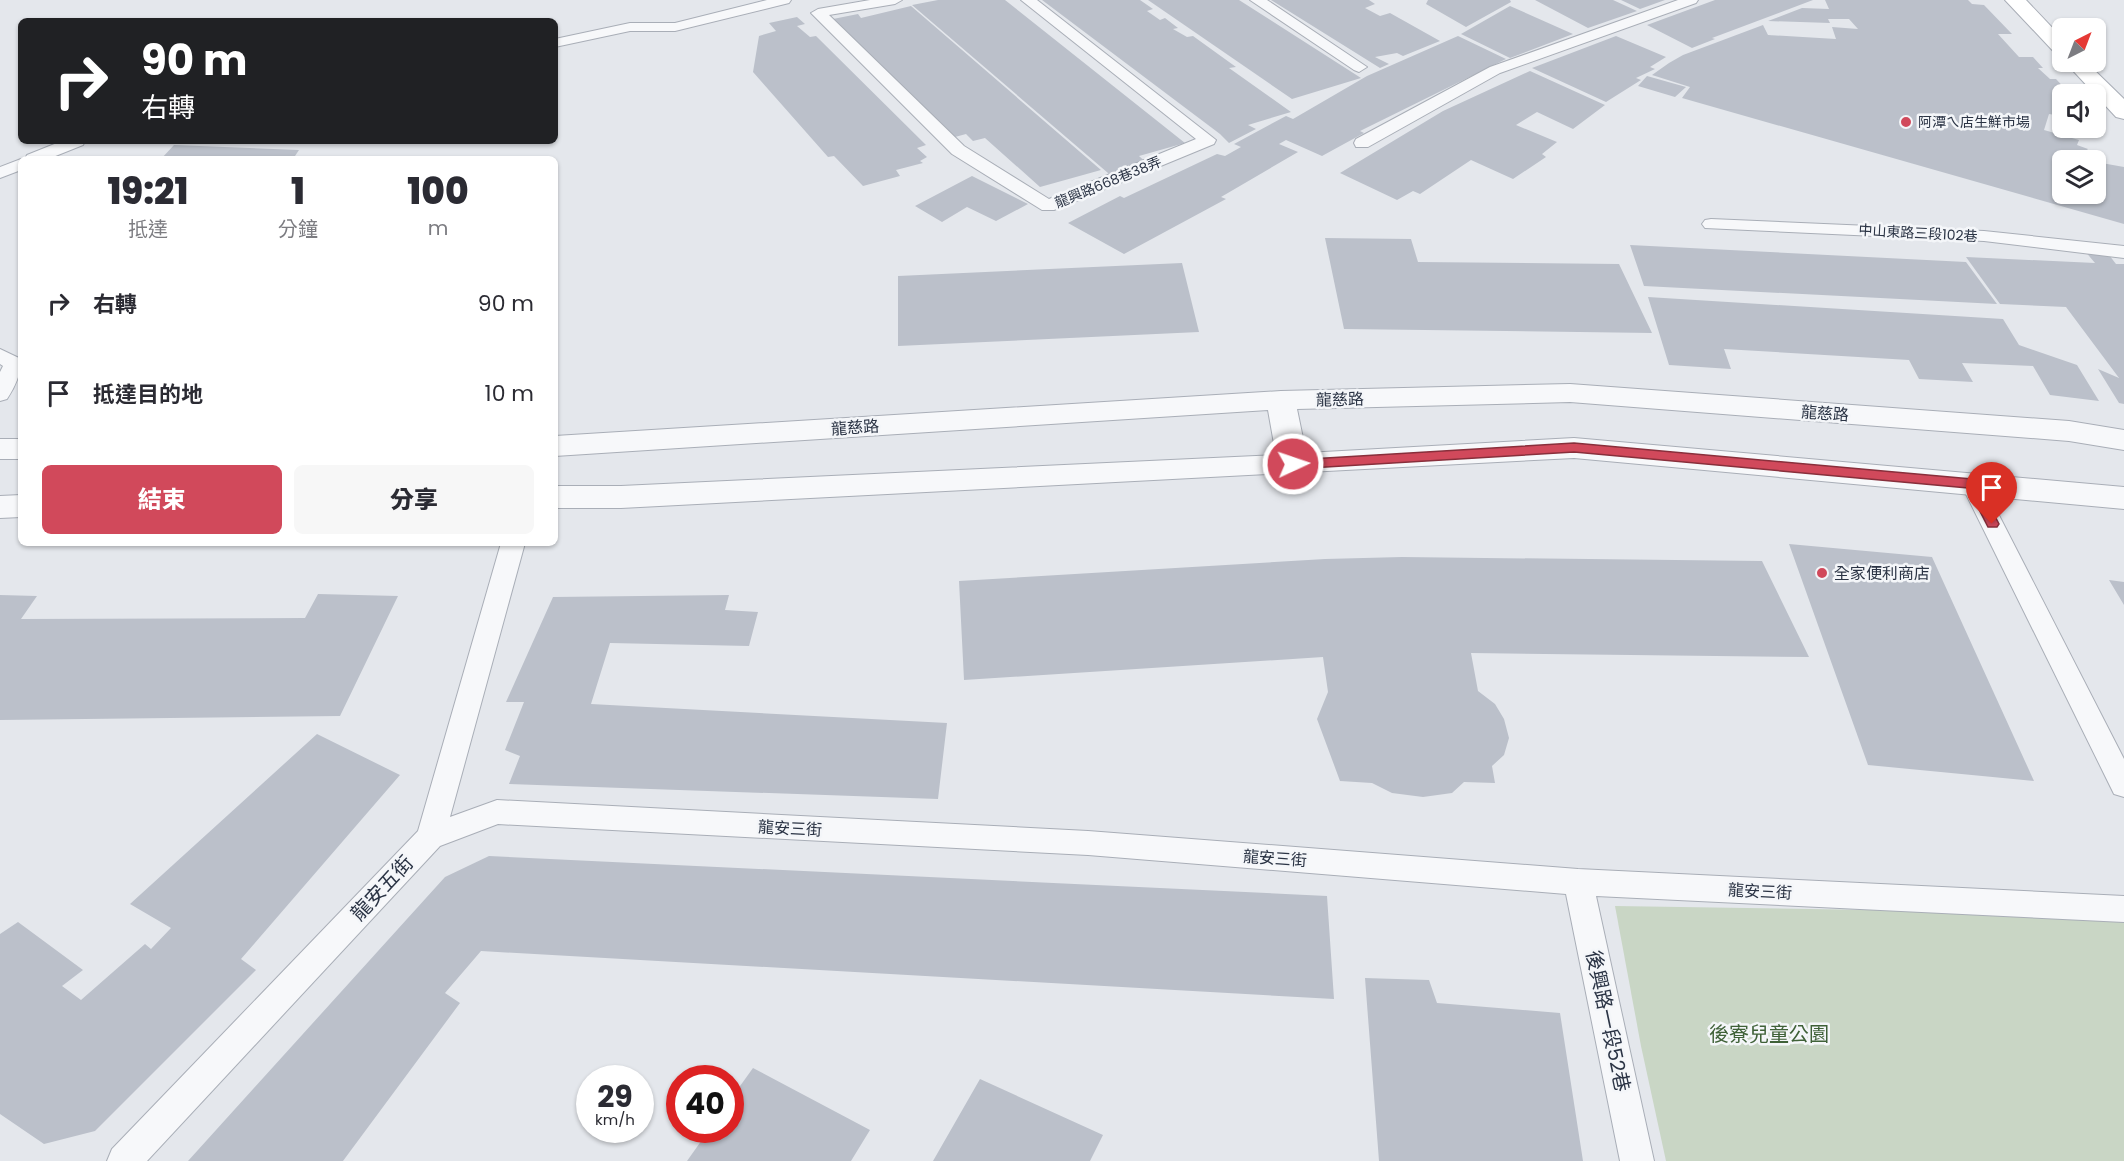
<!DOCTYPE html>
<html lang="zh-TW">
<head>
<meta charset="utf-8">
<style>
  body { margin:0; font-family:Poppins,"Noto Sans TC",sans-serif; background:#f7f7f7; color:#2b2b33; height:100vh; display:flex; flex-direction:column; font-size:22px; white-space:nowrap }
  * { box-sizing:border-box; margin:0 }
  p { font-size:20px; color:#7c7c81 }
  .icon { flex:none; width:33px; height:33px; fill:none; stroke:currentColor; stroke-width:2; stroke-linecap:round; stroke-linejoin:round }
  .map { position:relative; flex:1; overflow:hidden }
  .panel { position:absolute; left:18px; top:156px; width:540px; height:390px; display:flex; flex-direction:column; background:#fff; border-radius:9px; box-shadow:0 2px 4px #0004 }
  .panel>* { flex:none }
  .top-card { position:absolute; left:18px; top:18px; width:540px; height:126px; border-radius:9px; box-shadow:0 2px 4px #0004; background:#202124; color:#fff; overflow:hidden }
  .needle { width:39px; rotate:42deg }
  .tools { position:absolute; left:2052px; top:18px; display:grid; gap:12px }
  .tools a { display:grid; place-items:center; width:54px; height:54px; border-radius:9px; background:#fff; box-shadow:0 2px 4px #0004; font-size:30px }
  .speed { position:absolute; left:576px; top:1065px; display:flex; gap:12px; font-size:30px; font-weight:700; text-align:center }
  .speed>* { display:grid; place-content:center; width:78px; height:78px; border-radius:50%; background:#fff; box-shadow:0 2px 4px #0004; line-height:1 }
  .speed small { font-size:15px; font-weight:400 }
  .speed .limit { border:9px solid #d22; background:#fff; color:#111 }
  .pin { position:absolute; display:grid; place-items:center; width:51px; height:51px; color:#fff; margin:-62px -26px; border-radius:50% 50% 50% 0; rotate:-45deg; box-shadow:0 0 6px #0007 }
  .pin .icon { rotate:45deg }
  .me { position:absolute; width:66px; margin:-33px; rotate:87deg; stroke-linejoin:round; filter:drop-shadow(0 0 4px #0008) }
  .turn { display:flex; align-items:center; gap:21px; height:126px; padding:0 24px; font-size:27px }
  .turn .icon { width:78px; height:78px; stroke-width:2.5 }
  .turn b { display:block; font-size:42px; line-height:51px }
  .eta { display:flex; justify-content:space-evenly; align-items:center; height:102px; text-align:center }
  .eta b { font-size:36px; font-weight:800; line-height:42px }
  .cta { display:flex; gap:12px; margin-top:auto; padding:12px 24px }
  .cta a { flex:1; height:69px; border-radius:9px; background:#d1495b; color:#fff; font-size:24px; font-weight:800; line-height:69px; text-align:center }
  .cta a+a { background:#f7f7f7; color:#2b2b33 }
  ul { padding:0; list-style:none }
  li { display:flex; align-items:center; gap:18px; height:90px; padding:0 24px }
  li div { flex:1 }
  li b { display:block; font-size:22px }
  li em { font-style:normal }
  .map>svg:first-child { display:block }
</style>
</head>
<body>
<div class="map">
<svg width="2124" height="1161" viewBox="0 0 2124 1161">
  <rect width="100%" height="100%" fill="#e4e7ec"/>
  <path fill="#c9d6c5" d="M 1615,906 L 2124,914 L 2124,1161 L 1666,1161 L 1641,1046 Z"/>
  <path fill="#bbc0ca" d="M 938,0 L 1005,0 L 1185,143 L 1139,156 L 1150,166 L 1115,179 L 912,5 Z
    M 1042,0 L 1140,0 L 1153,9 L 1147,11 L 1160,20 L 1165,18 L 1178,28 L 1173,29 L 1187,37 L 1193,36 L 1236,67 L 1229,68 L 1291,112 L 1248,125 L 1256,129 L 1229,143 L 1220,134 Z
    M 1148,0 L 1239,0 L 1361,78 L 1292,99 Z
    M 1271,0 L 1369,0 L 1375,4 L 1365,8 L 1380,16 L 1390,13 L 1440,41 L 1403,56 L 1397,53 L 1375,57 L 1389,64 L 1380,68 Z
    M 1428,0 L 1510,0 L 1511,2 L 1466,27 L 1426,4 Z
    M 1535,0 L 1613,0 L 1637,11 L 1588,28 Z
    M 1621,0 L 1665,0 L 1640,9 Z
    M 1715,0 L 1813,0 L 1712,38 L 1715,39 L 1692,48 L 1647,25 Z
    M 1825,0 L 1968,0 L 1972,4 L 1984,5 L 2012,34 L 1998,34 L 2019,57 L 2033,57 L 2043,68 L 2038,68 L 2050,79 L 2056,79 L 2070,94 L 2062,94 L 2062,116 L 2049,114 L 2044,130 L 2079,140 L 2077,145 L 2088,149 L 2083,154 L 2072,150 L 2073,156 L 2088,160 L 2062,160 L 2062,194 L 2096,194 L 2096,162 L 2124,167 L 2124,224 L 1682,98 L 1690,87 L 1652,75 L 1669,63 L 1683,55 L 1763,25 L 1768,35 L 1836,39 L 1832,27 L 1858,29 L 1849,19 L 1828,19 L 1830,23 L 1768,21 L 1802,8 L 1829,9 Z
    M 911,6 L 1101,170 L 1040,187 L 985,138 L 973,141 L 966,134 L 955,137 L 833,19 L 858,14 L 861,18 Z
    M 1510,6 L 1573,34 L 1510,58 L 1461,34 Z
    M 797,17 L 805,24 L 797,26 L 810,37 L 816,36 L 926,145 L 917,148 L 927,157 L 920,161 L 923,163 L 896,170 L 900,176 L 863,186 L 834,156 L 828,157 L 753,72 L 759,36 L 776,31 L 769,23 Z
    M 1458,36 L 1506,59 L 1360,131 L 1364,133 L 1322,156 L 1286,140 L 1279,144 L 1298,152 L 1221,197 L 1226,199 L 1124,254 L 1068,223 L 1120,196 L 1124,198 L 1217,154 L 1225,156 L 1241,147 L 1234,144 L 1286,116 L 1293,119 L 1367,76 Z
    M 1616,36 L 1666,57 L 1650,67 L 1655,69 L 1636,78 L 1641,80 L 1606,102 L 1532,68 Z
    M 1530,71 L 1605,105 L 1573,129 L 1537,112 L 1516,125 L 1557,142 L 1542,154 L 1546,157 L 1513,179 L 1471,160 L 1420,194 L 1413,191 L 1397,200 L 1340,173 L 1443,111 Z
    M 1647,76 L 1686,87 L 1675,97 L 1638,86 Z
    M 174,145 L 299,150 L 293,159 L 161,159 Z
    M 972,176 L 1028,204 L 996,221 L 967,207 L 942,222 L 915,206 Z
    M 1325,238 L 1411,239 L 1418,262 L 1619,264 L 1652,333 L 1344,329 Z
    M 1630,245 L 1966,262 L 1997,304 L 1644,286 Z
    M 2084,250 L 2106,251 L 2116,264 L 2124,264 L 2124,404 L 2119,403 L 2098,369 L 2119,378 L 2066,307 L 2000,304 L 1966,257 L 2095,263 Z
    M 1182,263 L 1199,332 L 898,346 L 898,276 Z
    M 1648,297 L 2003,319 L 2019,345 L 2077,365 L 2099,401 L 2050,395 L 2033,366 L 1962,363 L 1973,382 L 1919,379 L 1909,360 L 1724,349 L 1731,369 L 1669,365 Z
    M 1789,544 L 1932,557 L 2034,781 L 1868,765 Z
    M 1402,557 L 1762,561 L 1809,657 L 1471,653 L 1478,691 L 1495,704 L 1504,719 L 1509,738 L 1504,755 L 1492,766 L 1495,783 L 1464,782 L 1452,793 L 1423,797 L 1392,793 L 1372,783 L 1340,781 L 1317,719 L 1328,692 L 1323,657 L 964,680 L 959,581 L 1325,559 Z
    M 2109,580 L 2124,582 L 2124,605 Z
    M 318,594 L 398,596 L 340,716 L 0,720 L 0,595 L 37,596 L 21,619 L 305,618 Z
    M 729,595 L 725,610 L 758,612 L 749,646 L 610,643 L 591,704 L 947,723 L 938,799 L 509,784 L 520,756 L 505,750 L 524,702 L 506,702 L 553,597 Z
    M 317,734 L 400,775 L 241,959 L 256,970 L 95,1131 L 44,1144 L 0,1114 L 0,934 L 18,922 L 83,970 L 62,986 L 81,1000 L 145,944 L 151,949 L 171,928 L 130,904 Z
    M 489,856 L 1327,896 L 1334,999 L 481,951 L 445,993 L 460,1003 L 343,1161 L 188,1161 L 445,877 Z
    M 1365,978 L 1429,980 L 1437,1003 L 1560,1013 L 1583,1161 L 1379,1161 Z
    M 753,1068 L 870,1130 L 851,1161 L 687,1161 L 709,1130 L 730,1130 L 730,1100 Z
    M 980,1079 L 1103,1135 L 1090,1161 L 933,1161 Z"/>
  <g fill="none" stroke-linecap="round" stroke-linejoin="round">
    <defs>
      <path id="service" d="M 767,0 L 791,0 L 789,3 L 675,31 L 630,31 L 555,47 L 555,39 L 630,23 L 675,23 Z
        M 870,0 L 902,0 L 895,4 L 829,15 L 964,146 L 1049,199 L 1196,139 L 1021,0 L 1037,0 L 1216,140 L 1214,144 L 1054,210 L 1042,210 L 952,154 L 811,13 L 818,9 Z
        M 1250,0 L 1267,0 L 1367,67 L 1359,72 L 1354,70 Z
        M 1678,0 L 1698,0 L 1696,3 L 1500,73 L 1368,147 L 1356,147 L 1354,143 L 1356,139 L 1490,67 Z
        M 62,141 L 85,141 L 83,145 L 48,159 L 25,159 L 27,155 Z
        M 21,159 L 21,170 L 0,178 L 0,167 Z
        M 1711,219 L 1984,231 L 2124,246 L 2124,258 L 1984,241 L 1705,228 L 1702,224 L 1705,220 Z
        M 0,349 L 21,359 C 21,374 15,387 7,399 L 0,401 L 0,372 L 3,366 L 0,364 Z
        M 1972,476 L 1980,479 L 1983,484 L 2124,759 L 2124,797 L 2114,794 L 1961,484 L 1964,479 Z
        M 501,543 L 525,543 L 450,817 L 497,800 L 1088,831 L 1578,869 L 2124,896 L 2124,922 L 1596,896 L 1654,1161 L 1620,1161 L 1566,894 L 1088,855 L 498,824 L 440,846 L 147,1161 L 107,1161 L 112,1149 L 418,831 Z"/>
      <path id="tertiary" d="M 1570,384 L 2069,421 L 2124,430 L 2124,450 L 2069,441 L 1570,402 L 1297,409 L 1306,453 L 1574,438 L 2124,487 L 2124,509 L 1574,458 L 621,508 L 555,508 L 555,486 L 621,486 L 1276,455 L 1268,410 L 555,456 L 555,436 L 1281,391 Z
        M 0,439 L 21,439 L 21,459 L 0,459 Z
        M 21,495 L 21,517 L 0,518 L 0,496 Z"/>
      <path id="secondary" d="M 2005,0 L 2026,0 L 2062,38 L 2062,55 L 2055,53 Z
        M 2065,62 L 2086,62 L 2124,99 L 2124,119 L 2116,117 Z"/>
    </defs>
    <use href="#service" stroke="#a9aeb7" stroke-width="2"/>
    <use href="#tertiary" stroke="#a9aeb7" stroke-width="2"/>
    <use href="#secondary" stroke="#a9aeb7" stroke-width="2"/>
    <use href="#service" fill="#f7f8fa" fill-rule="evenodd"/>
    <use href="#tertiary" fill="#f7f8fa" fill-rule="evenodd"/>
    <use href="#secondary" fill="#fff" fill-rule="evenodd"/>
  </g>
  <path fill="#d1495b" stroke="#882f3b" stroke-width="1.5" d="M 1574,443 L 1972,479 L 1978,484 L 1999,524 L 1997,527 L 1988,527 L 1968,488 L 1574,452 L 1293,469 L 1287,464 L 1293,460 Z"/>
  <g fill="#d1495b" stroke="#f4f6f9" stroke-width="2">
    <circle cx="1906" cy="122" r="6"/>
    <circle cx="1822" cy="573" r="6"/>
  </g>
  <g text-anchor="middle" stroke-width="5" stroke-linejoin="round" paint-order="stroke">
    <g font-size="14" fill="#2b3445" stroke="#f4f6f9" text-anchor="start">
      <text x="1918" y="127">阿潭ㄟ店生鮮市場</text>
    </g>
    <g font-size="14" fill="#2b3445" stroke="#f4f6f9">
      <text transform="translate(1108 182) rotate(-22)" y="5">龍興路668巷38弄</text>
      <text transform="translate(1918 233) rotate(3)" y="5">中山東路三段102巷</text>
    </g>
    <g font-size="16" fill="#2b3445" stroke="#f4f6f9">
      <text transform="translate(1340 399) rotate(-1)" y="6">龍慈路</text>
      <text transform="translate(1825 413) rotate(4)" y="6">龍慈路</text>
      <text transform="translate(855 427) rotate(-4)" y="6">龍慈路</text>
      <text transform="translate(790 828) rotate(3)" y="6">龍安三街</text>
      <text transform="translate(1275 858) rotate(4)" y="6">龍安三街</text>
      <text transform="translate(1760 891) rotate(3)" y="6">龍安三街</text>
    </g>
    <g font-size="16" fill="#2b3445" stroke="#f4f6f9" text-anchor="start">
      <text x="1834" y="579">全家便利商店</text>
    </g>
    <g font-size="20" fill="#2b3445" stroke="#f4f6f9">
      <text transform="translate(382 888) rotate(-47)" y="7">龍安五街</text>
      <text transform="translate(1608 1021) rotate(78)" y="7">後興路一段52巷</text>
    </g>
    <g font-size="20" fill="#3f6138" stroke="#f4f6f9">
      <text x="1769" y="1041">後寮兒童公園</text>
    </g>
  </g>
</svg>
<div class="tools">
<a><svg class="needle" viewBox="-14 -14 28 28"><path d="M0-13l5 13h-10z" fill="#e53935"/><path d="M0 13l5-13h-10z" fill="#7c7c81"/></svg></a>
<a><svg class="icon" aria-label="sound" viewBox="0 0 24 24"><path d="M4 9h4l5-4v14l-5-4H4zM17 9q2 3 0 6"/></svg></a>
<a><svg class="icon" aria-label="layers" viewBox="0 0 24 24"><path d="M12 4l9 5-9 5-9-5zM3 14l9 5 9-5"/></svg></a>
</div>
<div class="speed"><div>29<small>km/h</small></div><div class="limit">40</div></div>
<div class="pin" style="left:1992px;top:524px;background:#d93025"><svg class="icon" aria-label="arrive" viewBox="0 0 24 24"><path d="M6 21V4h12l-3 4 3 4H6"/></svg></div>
<svg class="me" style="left:1293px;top:464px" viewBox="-20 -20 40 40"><circle r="17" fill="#d1495b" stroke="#fff" stroke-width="3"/><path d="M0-11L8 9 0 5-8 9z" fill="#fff"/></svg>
<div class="top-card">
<div class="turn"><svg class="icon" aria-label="right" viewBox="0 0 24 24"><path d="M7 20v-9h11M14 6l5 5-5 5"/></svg><div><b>90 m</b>右轉</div></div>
</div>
<section class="panel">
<div class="eta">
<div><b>19:21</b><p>抵達</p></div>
<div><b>1</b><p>分鐘</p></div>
<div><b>100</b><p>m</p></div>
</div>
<ul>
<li><svg class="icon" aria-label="right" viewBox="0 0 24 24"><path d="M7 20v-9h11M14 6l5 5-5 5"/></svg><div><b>右轉</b></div><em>90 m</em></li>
<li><svg class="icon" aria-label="arrive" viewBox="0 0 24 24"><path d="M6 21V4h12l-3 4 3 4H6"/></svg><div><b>抵達目的地</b></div><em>10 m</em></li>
</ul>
<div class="cta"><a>結束</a><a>分享</a></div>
</section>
</div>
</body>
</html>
